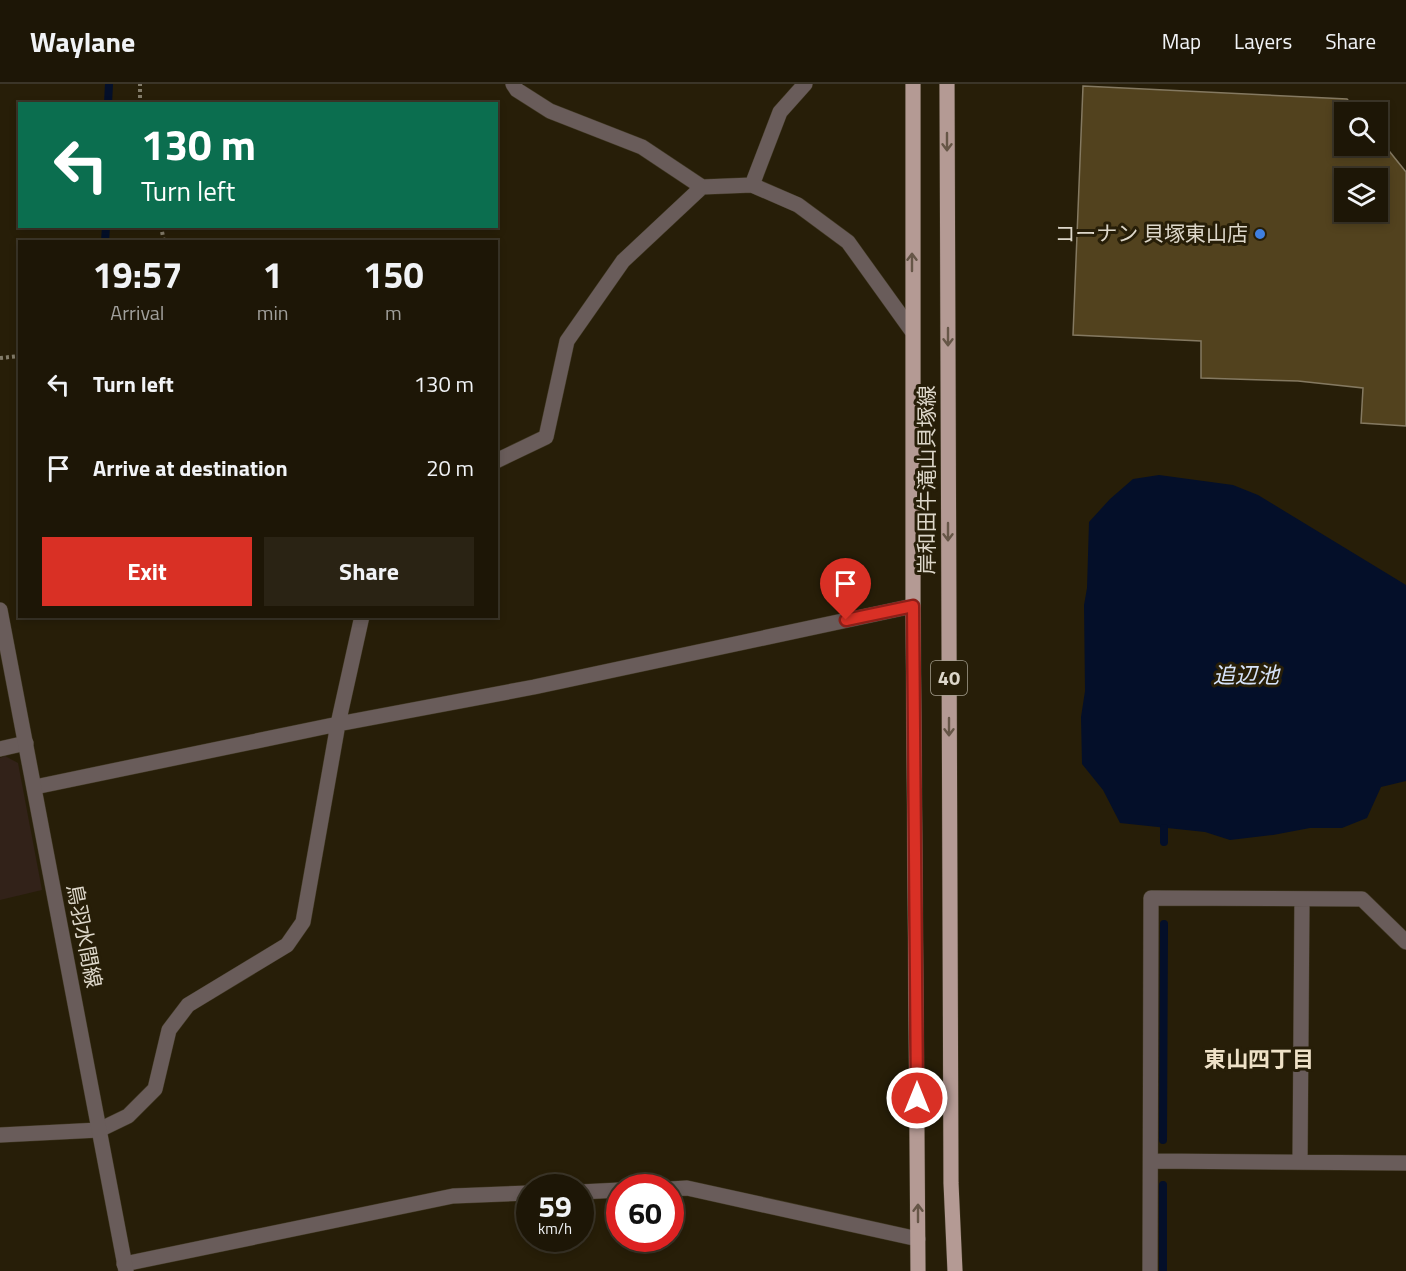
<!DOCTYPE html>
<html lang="en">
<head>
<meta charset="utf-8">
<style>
  body { margin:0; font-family:"Titillium Web","Noto Sans JP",sans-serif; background:#2a2314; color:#f1f3f6; height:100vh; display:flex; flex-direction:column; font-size:22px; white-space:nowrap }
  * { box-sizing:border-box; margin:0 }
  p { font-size:20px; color:#a09f9b }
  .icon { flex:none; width:33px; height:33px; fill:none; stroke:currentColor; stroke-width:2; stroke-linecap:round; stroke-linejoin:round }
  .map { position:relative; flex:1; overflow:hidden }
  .side { position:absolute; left:18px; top:156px; width:480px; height:378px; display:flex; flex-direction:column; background:#1d1606; border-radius:0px; box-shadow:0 3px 9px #0003,0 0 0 2px #3b3528 }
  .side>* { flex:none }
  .hud { position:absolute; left:18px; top:18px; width:480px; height:126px; border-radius:0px; box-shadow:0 3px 9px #0003,0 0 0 2px #3b3528; background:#0b6e4f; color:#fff; overflow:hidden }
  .fabs { position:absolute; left:1334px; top:18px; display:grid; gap:12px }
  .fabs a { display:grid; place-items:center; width:54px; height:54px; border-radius:0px; background:#1d1606; box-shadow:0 3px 9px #0003,0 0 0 2px #3b3528; font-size:30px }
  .speed { position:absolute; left:516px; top:1090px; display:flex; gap:12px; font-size:30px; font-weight:700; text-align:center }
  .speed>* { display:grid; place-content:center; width:78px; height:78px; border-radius:50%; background:#1d1606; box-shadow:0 3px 9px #0003,0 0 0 2px #3b3528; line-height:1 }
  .speed small { font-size:15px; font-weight:400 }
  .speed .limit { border:9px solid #d22; background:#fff; color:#111 }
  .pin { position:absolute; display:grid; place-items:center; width:51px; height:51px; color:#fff; margin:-62px -26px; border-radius:50% 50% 50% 0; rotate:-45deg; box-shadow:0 0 6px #0007 }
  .pin .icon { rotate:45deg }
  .me { position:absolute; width:66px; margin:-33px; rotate:0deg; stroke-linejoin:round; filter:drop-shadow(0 0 4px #0008) }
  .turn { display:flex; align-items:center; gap:21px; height:126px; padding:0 24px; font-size:27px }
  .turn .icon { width:78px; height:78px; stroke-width:2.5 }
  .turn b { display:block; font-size:42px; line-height:51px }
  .eta { display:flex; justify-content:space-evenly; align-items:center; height:102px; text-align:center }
  .eta b { font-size:36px; font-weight:700; line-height:42px }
  .button { display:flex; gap:12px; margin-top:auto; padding:12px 24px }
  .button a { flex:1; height:69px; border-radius:0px; background:#d93025; color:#fff; font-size:24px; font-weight:700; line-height:69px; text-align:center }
  .button a+a { background:#2a2314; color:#f1f3f6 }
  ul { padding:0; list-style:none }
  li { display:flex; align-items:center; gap:18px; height:84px; padding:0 24px }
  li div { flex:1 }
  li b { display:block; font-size:22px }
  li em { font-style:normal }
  header { display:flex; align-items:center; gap:36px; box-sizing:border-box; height:84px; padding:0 30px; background:#1d1606; border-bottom:2px solid #3b3528 }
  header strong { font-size:28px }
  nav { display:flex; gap:33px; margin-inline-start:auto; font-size:21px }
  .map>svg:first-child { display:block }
</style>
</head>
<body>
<header>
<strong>Waylane</strong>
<nav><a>Map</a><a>Layers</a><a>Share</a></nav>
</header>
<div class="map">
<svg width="1406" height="1187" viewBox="0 0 1406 1187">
  <rect width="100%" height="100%" fill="#271e08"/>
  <path fill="#322219" d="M 5,672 L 18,679 L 42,806 L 0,816 L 0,674 Z"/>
  <path fill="#040f29" d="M 1159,391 L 1233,401 L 1258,411 L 1406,501 L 1406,697 L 1381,703 L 1367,734 L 1342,744 L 1310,744 L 1273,751 L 1230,756 L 1205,748 L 1120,739 L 1103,706 L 1082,680 L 1081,633 L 1085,607 L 1084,521 L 1087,504 L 1089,438 L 1110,415 L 1133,395 Z"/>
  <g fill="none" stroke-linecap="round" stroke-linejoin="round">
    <path stroke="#040f29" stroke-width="8" d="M 108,20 L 109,0
      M 105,158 L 106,142
      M 1164,758 L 1164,744
      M 1163,1056 L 1164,840
      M 1163,1187 L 1163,1101"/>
  </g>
  <path fill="#52421e" stroke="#847961" stroke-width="1.5" fill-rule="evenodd" d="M 1083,2 L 1347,15 L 1358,28 L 1344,28 L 1344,62 L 1377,62 L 1377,52 L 1406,88 L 1406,342 L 1361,339 L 1363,304 L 1298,297 L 1201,294 L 1201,257 L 1073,251 ZM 1344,94 L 1377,94 L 1377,128 L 1344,128 Z"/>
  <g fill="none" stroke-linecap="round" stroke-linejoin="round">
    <defs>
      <path id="minor" d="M 513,0 L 517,6 L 550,27 L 642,63 L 702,103 L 752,101 L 798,121 L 848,158 L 912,247
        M 752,101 L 780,28 L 805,0
        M 496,377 L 546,353 L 567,257 L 623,177 L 702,103
        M 0,665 L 26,659
        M 35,703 L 338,640 L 534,603 L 913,522
        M 0,1051 L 99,1046 L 128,1032 L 155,1005 L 169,946 L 188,921 L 287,861 L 303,838 L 338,640 L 362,532
        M 1151,1077 L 1406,1079
        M 1300,1078 L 1302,815
        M 670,1105 L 687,1104 L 918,1155
        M 580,1108 L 620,1106
        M 124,1180 L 453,1112 L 530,1109
        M 1150,1187 L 1151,814 L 1362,815 L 1406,858"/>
      <path id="tertiary" d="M 0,526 L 126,1187"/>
      <path id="primary" d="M 913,0 L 913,522 L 918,1187
        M 947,0 L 951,1099 L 955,1187"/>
    </defs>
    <use href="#minor" stroke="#403823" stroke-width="16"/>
    <use href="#tertiary" stroke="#403823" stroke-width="16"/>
    <use href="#primary" stroke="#403823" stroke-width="16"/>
    <path stroke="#827b69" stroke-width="4" stroke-dasharray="3 3" stroke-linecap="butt" d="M 140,20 L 140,0
      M 161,142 L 164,158
      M 0,274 L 20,272"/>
    <use href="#minor" stroke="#695c5a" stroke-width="15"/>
    <use href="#tertiary" stroke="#695c5a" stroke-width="15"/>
    <use href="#primary" stroke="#b49a94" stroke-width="15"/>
  </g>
  <defs><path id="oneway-shaft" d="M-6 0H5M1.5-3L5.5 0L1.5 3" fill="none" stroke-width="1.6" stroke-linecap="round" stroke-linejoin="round" transform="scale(1.5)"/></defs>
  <g stroke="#665647">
    <use href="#oneway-shaft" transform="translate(947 58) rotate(90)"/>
    <use href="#oneway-shaft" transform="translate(912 178) rotate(-90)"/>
    <use href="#oneway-shaft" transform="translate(948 253) rotate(90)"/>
    <use href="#oneway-shaft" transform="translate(948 448) rotate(90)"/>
    <use href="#oneway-shaft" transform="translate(949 643) rotate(90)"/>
    <use href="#oneway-shaft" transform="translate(918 1129) rotate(-90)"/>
  </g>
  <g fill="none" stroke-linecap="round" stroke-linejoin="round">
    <defs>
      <path id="route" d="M 846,536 L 913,522 L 917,1014"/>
    </defs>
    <use href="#route" stroke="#8d1f18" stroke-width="15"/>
    <use href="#route" stroke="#d93025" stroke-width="10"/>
  </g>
  <circle fill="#3f7fe0" stroke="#271e08" stroke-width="2" cx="1260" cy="150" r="6"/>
  <g text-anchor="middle" stroke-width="6" stroke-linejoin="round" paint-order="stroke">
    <rect fill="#271e08" stroke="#a6a090" stroke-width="1.5" x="931" y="577" width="36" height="34" rx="4.5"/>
    <g font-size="20" font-weight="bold" fill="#ddd7ca">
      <text x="949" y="601">40</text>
    </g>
    <g font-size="21" fill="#ddd7ca" stroke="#271e08" text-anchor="end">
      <text x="1248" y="157">コーナン 貝塚東山店</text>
    </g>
    <g font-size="21" fill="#ddd7ca" stroke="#271e08">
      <text transform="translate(927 396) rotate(-90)" y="7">岸和田牛滝山貝塚線</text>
      <text transform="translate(84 852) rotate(79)" y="7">鳥羽水間線</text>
    </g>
    <g font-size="22" font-style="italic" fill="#d7e4fb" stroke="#271e08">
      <text x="1246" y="599">追辺池</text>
    </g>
    <g font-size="22" font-weight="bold" fill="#eee1c7" stroke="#271e08">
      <text x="1259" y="983">東山四丁目</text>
    </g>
  </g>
</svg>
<div class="fabs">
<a><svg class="icon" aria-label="search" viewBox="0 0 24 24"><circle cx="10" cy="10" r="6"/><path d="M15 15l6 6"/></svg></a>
<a><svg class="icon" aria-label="layers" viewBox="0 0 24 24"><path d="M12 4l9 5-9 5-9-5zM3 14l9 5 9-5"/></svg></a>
</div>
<div class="speed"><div>59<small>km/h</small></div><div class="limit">60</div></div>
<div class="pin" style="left:846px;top:536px;background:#d93025"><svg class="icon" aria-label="arrive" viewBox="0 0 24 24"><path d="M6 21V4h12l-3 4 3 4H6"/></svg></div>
<svg class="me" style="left:917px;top:1014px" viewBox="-20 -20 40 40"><circle r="17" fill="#d93025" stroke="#fff" stroke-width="3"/><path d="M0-11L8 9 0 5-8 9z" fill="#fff"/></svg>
<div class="hud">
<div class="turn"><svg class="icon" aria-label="left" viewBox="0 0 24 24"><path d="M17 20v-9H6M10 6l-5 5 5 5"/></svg><div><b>130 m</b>Turn left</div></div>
</div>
<section class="side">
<div class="eta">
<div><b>19:57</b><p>Arrival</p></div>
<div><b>1</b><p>min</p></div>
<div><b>150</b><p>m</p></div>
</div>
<ul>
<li><svg class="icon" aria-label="left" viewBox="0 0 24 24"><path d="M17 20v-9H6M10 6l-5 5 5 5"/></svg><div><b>Turn left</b></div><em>130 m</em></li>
<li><svg class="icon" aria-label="arrive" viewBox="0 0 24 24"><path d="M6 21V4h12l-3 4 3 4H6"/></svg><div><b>Arrive at destination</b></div><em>20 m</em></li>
</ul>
<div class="button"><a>Exit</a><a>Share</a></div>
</section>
</div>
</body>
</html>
